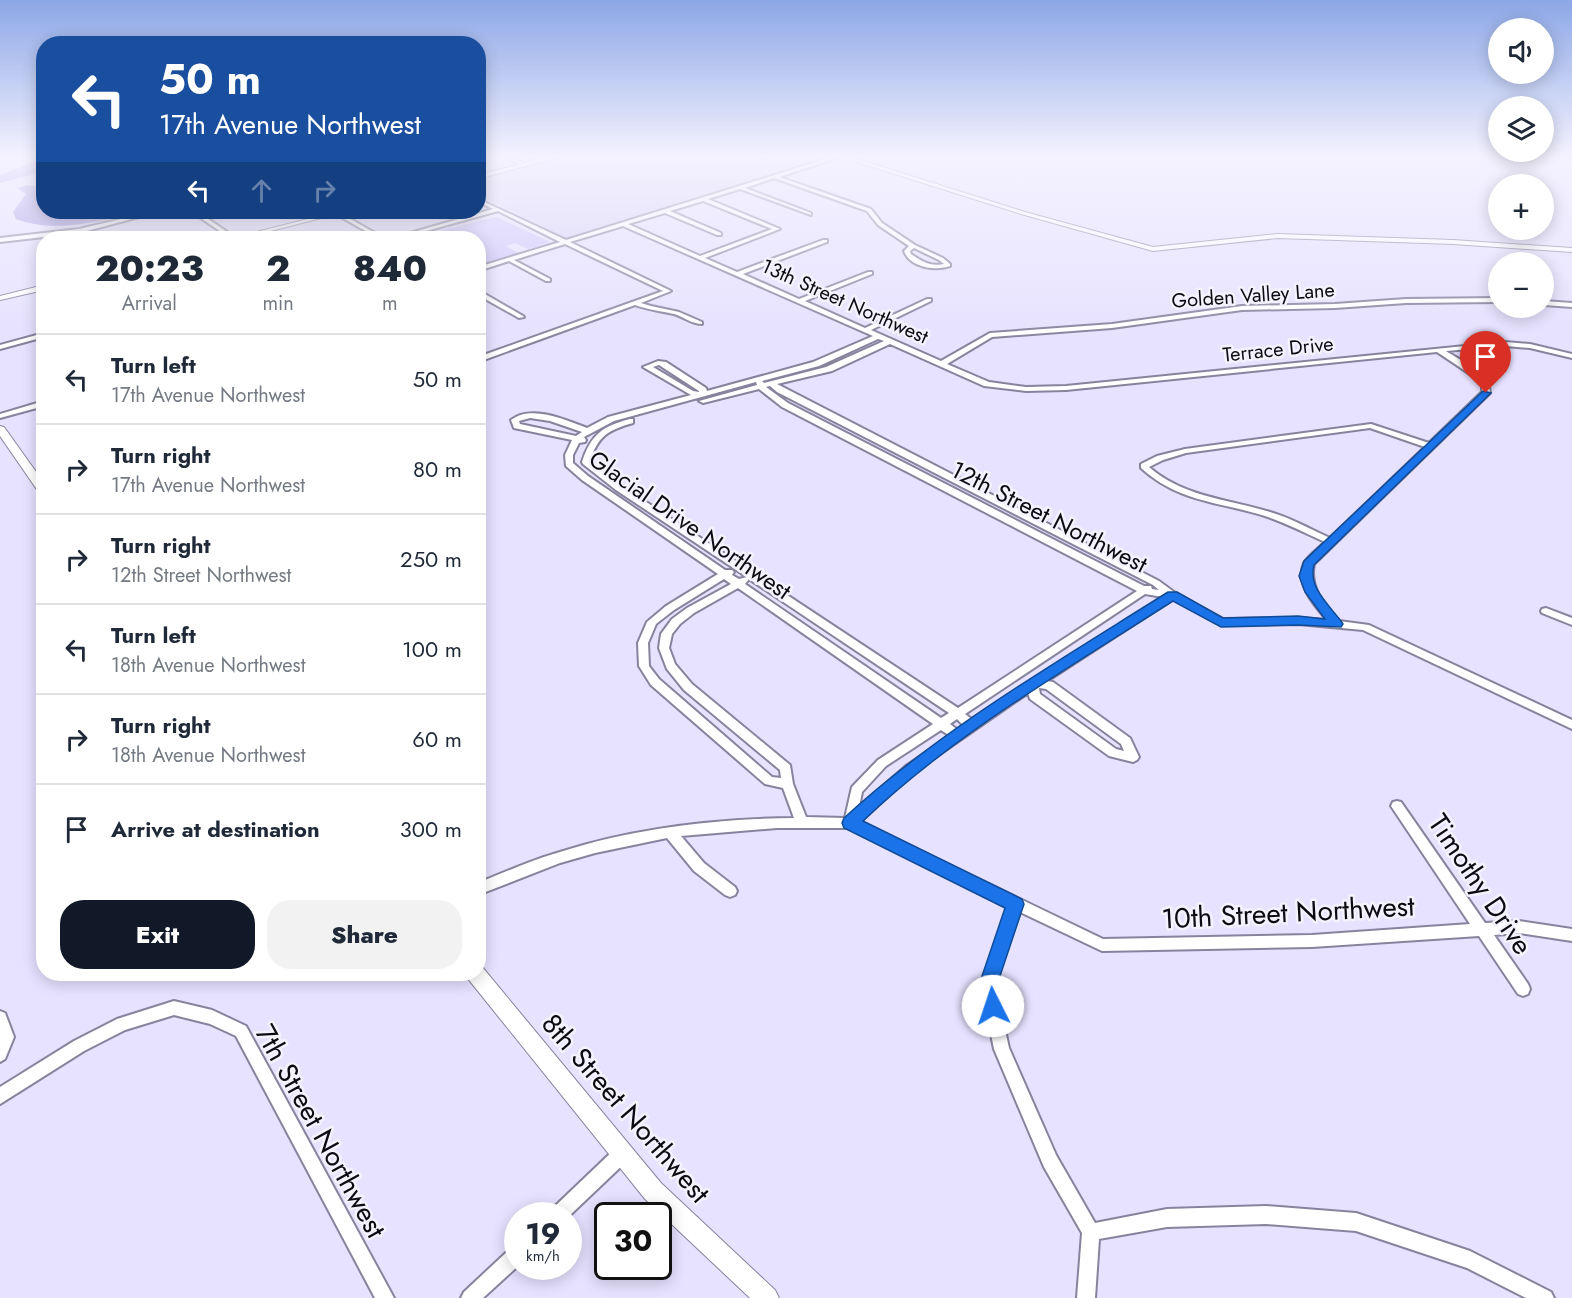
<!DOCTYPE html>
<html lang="en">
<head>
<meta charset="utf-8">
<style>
  body { margin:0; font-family:Jost,sans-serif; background:#f2f2f3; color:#1f2937; height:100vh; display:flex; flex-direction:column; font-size:22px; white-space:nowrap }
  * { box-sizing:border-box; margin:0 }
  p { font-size:20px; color:#747a83 }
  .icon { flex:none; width:33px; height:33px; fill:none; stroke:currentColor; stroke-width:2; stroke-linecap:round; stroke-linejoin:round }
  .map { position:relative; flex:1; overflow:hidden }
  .drawer { position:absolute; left:36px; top:231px; width:450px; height:750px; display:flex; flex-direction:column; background:#fff; border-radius:24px; box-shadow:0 3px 15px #0003 }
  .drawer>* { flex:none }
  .top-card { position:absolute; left:36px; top:36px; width:450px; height:183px; border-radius:24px; box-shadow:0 3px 15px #0003; background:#1a4fa0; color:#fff; overflow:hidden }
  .fabs { position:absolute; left:1488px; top:18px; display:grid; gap:12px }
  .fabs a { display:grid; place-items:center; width:66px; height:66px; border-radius:50%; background:#fff; box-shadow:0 3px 15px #0003; font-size:30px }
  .speed { position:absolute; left:504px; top:1202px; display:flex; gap:12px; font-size:30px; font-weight:700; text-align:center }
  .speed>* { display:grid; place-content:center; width:78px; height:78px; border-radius:50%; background:#fff; box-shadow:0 3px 15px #0003; line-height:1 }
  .speed small { font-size:15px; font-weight:400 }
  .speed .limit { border:3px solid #111; border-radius:9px; background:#fff; color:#111 }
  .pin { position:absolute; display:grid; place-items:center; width:51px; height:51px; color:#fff; margin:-62px -26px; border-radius:50% 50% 50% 0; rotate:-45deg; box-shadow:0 0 6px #0007 }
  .pin .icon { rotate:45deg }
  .me { position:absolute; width:66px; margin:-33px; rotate:356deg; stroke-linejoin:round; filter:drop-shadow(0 0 4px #0008) }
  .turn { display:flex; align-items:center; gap:21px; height:126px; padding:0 24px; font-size:27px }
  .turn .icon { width:78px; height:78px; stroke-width:2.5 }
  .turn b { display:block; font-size:42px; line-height:51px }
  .lanes { display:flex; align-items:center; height:57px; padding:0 24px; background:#0003; justify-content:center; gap:30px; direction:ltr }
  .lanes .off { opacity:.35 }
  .eta { display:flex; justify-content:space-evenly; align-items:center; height:102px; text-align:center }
  .eta b { font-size:36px; font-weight:800; line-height:42px }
  .primary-button { display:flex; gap:12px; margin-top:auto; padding:12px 24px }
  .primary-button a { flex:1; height:69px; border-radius:24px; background:#111827; color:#fff; font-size:24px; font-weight:800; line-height:69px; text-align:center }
  .primary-button a+a { background:#f2f2f3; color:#1f2937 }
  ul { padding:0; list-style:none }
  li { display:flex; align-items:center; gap:18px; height:90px; padding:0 24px; border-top:2px solid #e0e1e3 }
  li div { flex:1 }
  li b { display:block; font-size:22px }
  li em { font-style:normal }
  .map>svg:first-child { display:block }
</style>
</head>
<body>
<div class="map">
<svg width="1572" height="1298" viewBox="0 0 1572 1298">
  <rect width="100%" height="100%" fill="#e6e2ff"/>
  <path fill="#d8d3f5" d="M 562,158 L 824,158 L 566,238 L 479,195 L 479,179 Z"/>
  <path fill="#cdc5f9" d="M 497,217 L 550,242 L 528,249 L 515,243 L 506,246 L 518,253 L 479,265 L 478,238 L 410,238 Z"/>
  <path fill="#a394e2" d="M 43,158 L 43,172 L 0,183 L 0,175 Z
    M 28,185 L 43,188 L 44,212 L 139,212 C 99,221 56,234 16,219 L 13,212 L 26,194 L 17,188 Z"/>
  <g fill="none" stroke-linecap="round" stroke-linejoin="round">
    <defs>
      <path id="minor" d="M 507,158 L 514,158 L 527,165 L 523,166 Z
        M 829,158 L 837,158 L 779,177 L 871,209 L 882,223 L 915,245 L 943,258 L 950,264 L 950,266 C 936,271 910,268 904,251 L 909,246 L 878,225 L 867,211 L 774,178 L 745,188 L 811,213 L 811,215 L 740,189 L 708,199 L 780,229 L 705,258 L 737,272 L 823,240 L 827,240 L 827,242 L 743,274 L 799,299 L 868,272 L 872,272 L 872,274 L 805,301 L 865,328 L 927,299 L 931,299 L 931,301 L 871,330 L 941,361 L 990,333 L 1112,324 L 1242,306 L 1335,304 L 1406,299 L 1498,298 L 1498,302 L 1406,303 L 1335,308 L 1242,310 L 1112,328 L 992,337 L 947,364 L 989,382 L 1026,387 L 1066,386 L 1505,342 L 1530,344 L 1572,354 L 1572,358 L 1530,348 L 1505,346 L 1446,351 C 1461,361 1490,373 1490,393 L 1314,564 C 1309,588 1324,604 1339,621 L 1369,625 L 1572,720 L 1572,729 L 1363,630 L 1298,624 L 1221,625 L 1173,599 L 1047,681 L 1053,682 L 1130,738 L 1139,757 L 1137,760 L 1133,762 L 1109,756 L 1030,699 L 1028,693 L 914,772 L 860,822 L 1103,939 L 1312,935 L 1470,924 L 1391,806 L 1393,802 L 1397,801 L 1401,802 L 1485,923 L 1519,921 L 1572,929 L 1572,941 L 1519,933 L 1494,935 L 1528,984 L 1530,989 L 1528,994 L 1523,996 L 1518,994 L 1479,936 L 1312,947 L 1102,951 L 1020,912 L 995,985 L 1009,1048 L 1056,1155 L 1095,1223 L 1167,1209 L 1266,1206 L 1356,1213 L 1470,1251 L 1551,1292 L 1554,1298 L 1526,1298 L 1467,1268 L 1356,1231 L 1266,1224 L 1167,1227 L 1099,1239 L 1095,1298 L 1077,1298 L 1082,1233 L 1044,1167 L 994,1049 L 981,985 L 1009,906 L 849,828 L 777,828 L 681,836 L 704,863 L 735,887 L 737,891 L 735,895 L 730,897 L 725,895 L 694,871 L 667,838 L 595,853 L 560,863 L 478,895 L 478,883 C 505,872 532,860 560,852 C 635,828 715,819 794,818 L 783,788 L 765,784 L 651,685 L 639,666 L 638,643 L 647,622 L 666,606 L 718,574 L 582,480 L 566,466 L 565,455 L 572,440 L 514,428 L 511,420 C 531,404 566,420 587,428 L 608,417 L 691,395 L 643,367 L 658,361 L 666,362 L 706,388 L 707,391 L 813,362 L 873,336 L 623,226 L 570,242 L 671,291 L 641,303 L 651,306 L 679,312 L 702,322 L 702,324 C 692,324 684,317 674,314 C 661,311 648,310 635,305 L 478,362 L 478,357 L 663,291 L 565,244 L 514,260 L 550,279 L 550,281 L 546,281 L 509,261 L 478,271 L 478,267 L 560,242 L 498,211 L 401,238 L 393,238 L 493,209 L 478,202 L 478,199 L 566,240 ZM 703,201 L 772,229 L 700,256 L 628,224 L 665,213 L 717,235 L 721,235 L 721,233 L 670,211 ZM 914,248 L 939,260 L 944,264 C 931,267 921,261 911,254 L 910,251 ZM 878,339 L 884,341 L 826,367 L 764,383 L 762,381 L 819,366 ZM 890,344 L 984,386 L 1026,391 L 1066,390 L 1437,352 L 1479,380 L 1482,386 L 1482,392 L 1429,443 L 1371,424 L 1185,449 L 1157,456 L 1141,464 L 1141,468 C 1178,502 1220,502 1265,516 C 1286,523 1305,533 1325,542 C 1319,548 1308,556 1304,563 C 1295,584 1315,606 1327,620 L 1298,618 L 1223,619 L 1174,592 L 1159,581 L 777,384 L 832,371 ZM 659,365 L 699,391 L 699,392 L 693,391 L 653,367 ZM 756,382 L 757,385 L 699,401 L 703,403 L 759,389 L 782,407 L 1137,591 L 958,708 L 622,486 L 590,461 C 598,436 608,430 633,423 L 633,419 L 630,419 C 603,426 591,434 582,462 L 583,464 L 616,490 L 747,577 L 739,579 L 732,575 L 734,572 L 732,570 L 725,570 L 588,476 L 573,463 L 573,455 L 579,443 L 585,442 L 586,440 L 584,437 L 614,421 ZM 770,386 L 777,392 L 1153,585 L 1159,590 L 1152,589 L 1151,586 L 1144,586 L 788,403 L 766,387 ZM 530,418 L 550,421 L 582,432 L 576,436 L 520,424 L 519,421 ZM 1370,428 L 1425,447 L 1330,538 C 1310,529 1291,518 1270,512 C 1228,499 1183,497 1149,467 L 1163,460 L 1186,453 ZM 724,579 L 731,584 L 687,608 L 672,619 L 661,634 L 659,648 L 667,669 L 684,690 L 780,770 L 781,778 L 772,777 L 659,679 L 649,666 L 648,643 L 656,624 L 674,610 ZM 749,579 L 949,713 L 941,718 L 745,584 ZM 738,588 L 933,724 L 878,760 L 852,787 L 845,818 L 806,817 L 793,784 L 790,765 L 692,684 L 675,664 L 669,648 L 672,634 L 680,624 L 694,613 ZM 1145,594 L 1163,597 L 1030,681 L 973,720 L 965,714 ZM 1039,688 L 1046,689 L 1121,744 L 1124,751 L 1116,749 L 1040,694 ZM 957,719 L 964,726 L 958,730 L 950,724 ZM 941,730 L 950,736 L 906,766 L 859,807 L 862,792 L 886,766 Z
        M 151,212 L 158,212 L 79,233 L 0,242 L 0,238 L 79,229 Z
        M 192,212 L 198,212 L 236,238 L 230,238 Z
        M 332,212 L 338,212 L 384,238 L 378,238 Z
        M 478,290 L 523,316 L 524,317 L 519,318 L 478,295 Z
        M 1544,301 L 1572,303 L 1572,307 L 1544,305 Z
        M 44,333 L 44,337 L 0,349 L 0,345 Z
        M 44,401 L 44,406 L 0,418 L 0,414 Z
        M 1546,608 L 1572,618 L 1572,625 L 1542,613 L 1541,611 L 1542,609 Z
        M 174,1001 L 212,1010 L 246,1026 L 394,1298 L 375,1298 L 236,1036 L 210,1024 L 174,1015 L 125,1030 L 84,1051 L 0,1104 L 0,1087 L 74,1041 L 117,1019 Z
        M 0,1011 L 5,1013 L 14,1037 L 5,1059 L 0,1062 Z
        M 623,1145 L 629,1147 L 631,1153 L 629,1159 L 568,1217 L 568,1215 L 549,1215 L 552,1209 L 617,1147 Z
        M 518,1244 L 518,1266 L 483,1298 L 461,1298 L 464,1292 L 512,1247 Z"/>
      <path id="tertiary" d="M 543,158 L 555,158 L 478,179 L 478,175 Z
        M 844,158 L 854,158 L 1025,212 L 1153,247 L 1278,234 L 1453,240 L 1572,248 L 1572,252 L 1453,244 L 1278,238 L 1153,251 L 1021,214 Z
        M 336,212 L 345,212 L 243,238 L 232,238 Z
        M 44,285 L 44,290 L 0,300 L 0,296 Z
        M 0,426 L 4,427 L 44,483 L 44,495 L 40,494 L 0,436 Z
        M 478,966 L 483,968 L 661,1183 L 775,1290 L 779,1298 L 750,1298 L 645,1199 L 469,980 L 467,974 L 478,974 Z"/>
    </defs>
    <use href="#minor" stroke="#87839d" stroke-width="4"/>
    <use href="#tertiary" stroke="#87839d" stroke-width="2"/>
    <use href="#minor" fill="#fff" fill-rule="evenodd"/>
    <use href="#tertiary" fill="#fff" fill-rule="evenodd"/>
  </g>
  <linearGradient id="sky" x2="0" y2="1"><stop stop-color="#8ca7e6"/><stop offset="0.46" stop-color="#f4f2ff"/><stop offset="1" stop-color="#f4f2ff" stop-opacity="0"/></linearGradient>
  <rect width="1572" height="340" fill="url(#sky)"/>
  <path fill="#1a73e8" stroke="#114b97" stroke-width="1.5" d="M 1483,391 L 1491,393 L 1314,565 C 1308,587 1328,604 1341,621 L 1343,624 L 1341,627 L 1298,625 L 1221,627 L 1173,601 C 1067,669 954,734 863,821 L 1022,899 L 1024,904 L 997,985 L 1002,1006 L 999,1013 L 993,1016 L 986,1013 L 979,985 L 1005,908 L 844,828 L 842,823 L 844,818 C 941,729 1057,662 1168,592 L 1177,592 L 1223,618 L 1298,616 L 1325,619 L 1305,592 L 1299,576 L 1304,561 Z"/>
  <g text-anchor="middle" stroke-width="5" stroke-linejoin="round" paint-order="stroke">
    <g font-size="20" fill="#0c0a13" stroke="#f3f2fd">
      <text transform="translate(1253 295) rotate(-4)" y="7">Golden Valley Lane</text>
      <text transform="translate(845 301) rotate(24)" y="7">13th Street Northwest</text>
      <text transform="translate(1278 349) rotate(-6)" y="7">Terrace Drive</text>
    </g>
    <g font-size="24" fill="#0c0a13" stroke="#f3f2fd">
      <text transform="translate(1049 517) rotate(27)" y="8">12th Street Northwest</text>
      <text transform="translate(690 525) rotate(35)" y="8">Glacial Drive Northwest</text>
    </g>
    <g font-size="28" fill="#0c0a13" stroke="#f3f2fd">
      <text transform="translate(1481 884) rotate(56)" y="10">Timothy Drive</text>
      <text transform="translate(1288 912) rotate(-3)" y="10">10th Street Northwest</text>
      <text transform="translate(626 1108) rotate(49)" y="10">8th Street Northwest</text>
      <text transform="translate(321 1131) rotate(61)" y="10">7th Street Northwest</text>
    </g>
  </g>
</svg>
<div class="fabs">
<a><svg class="icon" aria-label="sound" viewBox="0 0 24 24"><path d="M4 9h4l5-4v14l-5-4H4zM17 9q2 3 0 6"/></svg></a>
<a><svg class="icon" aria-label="layers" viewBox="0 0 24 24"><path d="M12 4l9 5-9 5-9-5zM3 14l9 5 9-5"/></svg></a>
<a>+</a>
<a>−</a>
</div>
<div class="speed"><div>19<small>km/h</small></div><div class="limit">30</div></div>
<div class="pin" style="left:1486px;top:393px;background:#d93025"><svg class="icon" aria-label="arrive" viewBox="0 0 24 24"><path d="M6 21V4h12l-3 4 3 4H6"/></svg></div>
<svg class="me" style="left:993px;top:1006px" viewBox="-20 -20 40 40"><circle r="19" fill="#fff"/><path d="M0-13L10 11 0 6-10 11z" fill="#1a73e8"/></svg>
<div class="top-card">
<div class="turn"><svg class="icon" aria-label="left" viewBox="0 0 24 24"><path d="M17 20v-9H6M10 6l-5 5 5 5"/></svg><div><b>50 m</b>17th Avenue Northwest</div></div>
<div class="lanes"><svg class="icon" aria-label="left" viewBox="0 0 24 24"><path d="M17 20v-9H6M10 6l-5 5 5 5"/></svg><svg class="icon off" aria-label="ahead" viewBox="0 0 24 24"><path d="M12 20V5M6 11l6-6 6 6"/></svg><svg class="icon off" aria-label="right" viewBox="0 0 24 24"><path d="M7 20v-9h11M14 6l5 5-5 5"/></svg></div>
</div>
<section class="drawer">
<div class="eta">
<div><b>20:23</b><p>Arrival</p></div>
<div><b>2</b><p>min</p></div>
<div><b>840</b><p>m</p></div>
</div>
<ul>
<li><svg class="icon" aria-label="left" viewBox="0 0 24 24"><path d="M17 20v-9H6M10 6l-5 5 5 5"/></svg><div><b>Turn left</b><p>17th Avenue Northwest</p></div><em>50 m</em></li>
<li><svg class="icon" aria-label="right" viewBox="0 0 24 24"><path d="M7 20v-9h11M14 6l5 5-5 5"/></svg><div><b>Turn right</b><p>17th Avenue Northwest</p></div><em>80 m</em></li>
<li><svg class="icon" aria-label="right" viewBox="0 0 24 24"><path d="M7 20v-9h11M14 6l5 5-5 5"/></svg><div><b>Turn right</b><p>12th Street Northwest</p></div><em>250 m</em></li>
<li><svg class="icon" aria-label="left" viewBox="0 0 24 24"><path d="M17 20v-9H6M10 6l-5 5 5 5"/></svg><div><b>Turn left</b><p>18th Avenue Northwest</p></div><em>100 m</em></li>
<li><svg class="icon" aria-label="right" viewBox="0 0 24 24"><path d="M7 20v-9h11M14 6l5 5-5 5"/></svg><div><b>Turn right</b><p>18th Avenue Northwest</p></div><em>60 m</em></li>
<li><svg class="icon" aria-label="arrive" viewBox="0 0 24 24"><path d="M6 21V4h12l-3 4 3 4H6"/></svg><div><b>Arrive at destination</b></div><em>300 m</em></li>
</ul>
<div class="primary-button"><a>Exit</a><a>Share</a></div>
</section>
</div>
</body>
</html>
